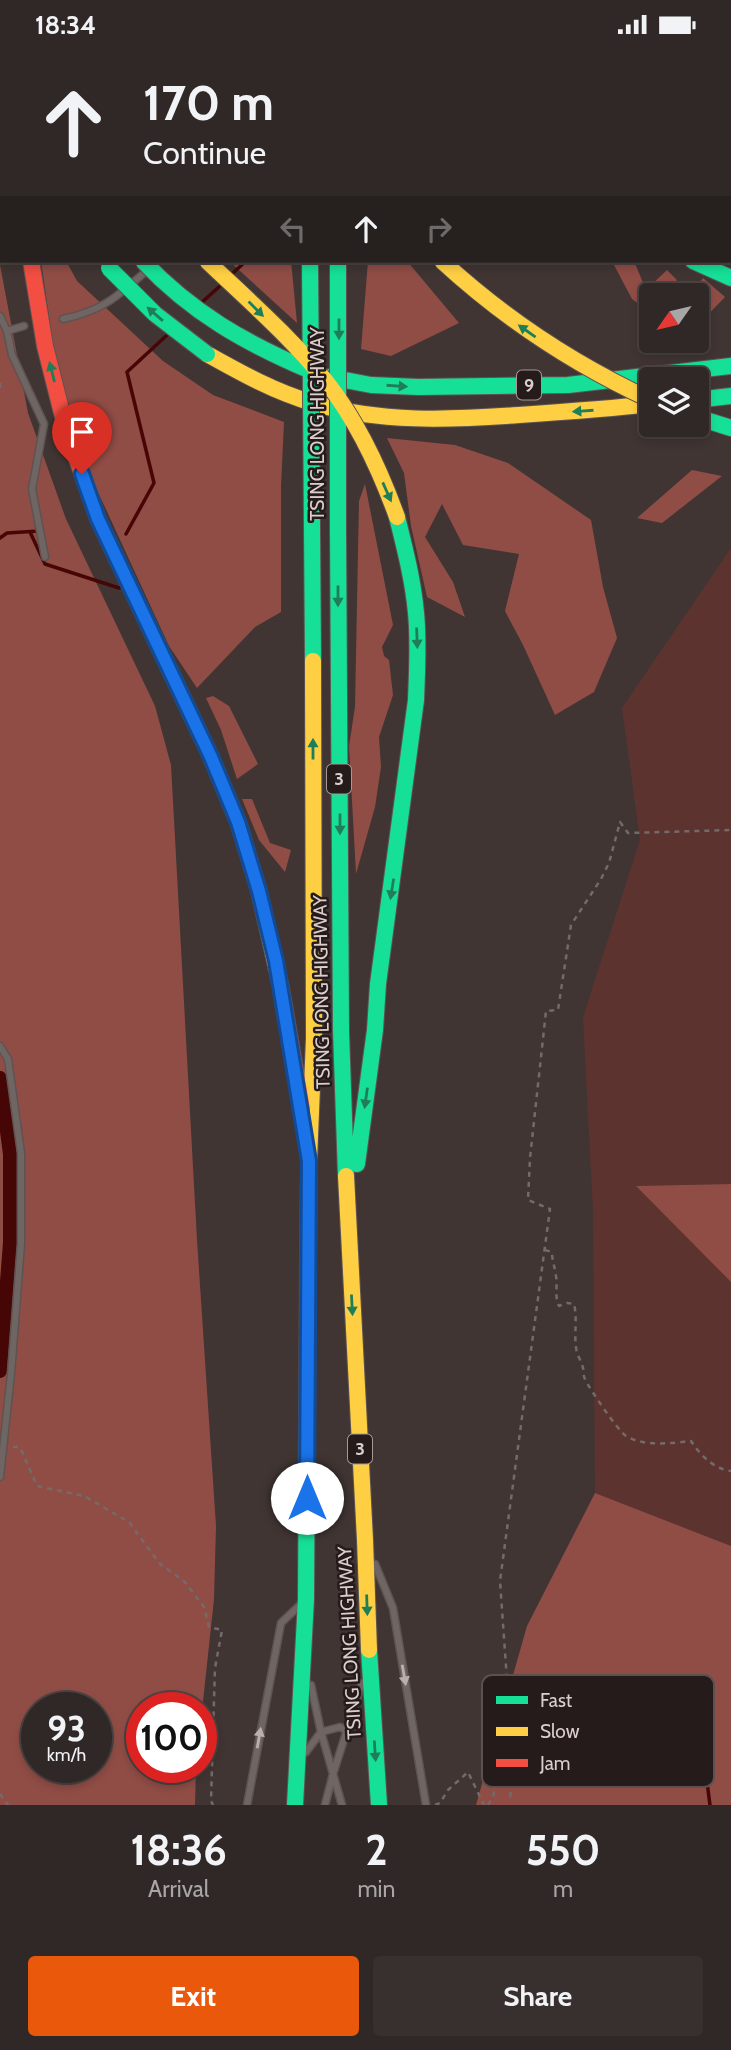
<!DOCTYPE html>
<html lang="en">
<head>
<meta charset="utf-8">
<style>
  body { margin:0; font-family:Cabin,sans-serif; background:#38302e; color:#f1f3f6; height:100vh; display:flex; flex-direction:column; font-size:26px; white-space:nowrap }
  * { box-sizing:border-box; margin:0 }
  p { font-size:23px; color:#a8a6a7 }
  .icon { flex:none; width:38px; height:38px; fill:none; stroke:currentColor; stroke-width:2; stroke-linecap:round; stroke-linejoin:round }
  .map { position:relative; height:1756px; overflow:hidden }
  .details { display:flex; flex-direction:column; background:#302826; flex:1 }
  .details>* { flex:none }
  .top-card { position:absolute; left:0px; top:0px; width:732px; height:214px; box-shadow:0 4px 10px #0003,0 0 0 2px #4b4443; background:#302826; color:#f1f3f6; overflow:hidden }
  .needle { width:46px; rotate:236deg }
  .controls { position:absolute; left:639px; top:234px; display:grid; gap:14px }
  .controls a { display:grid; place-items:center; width:70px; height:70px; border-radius:7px; background:#302826; box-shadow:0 4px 10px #0003,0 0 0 2px #4b4443; font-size:35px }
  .speed { position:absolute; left:21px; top:1643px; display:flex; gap:14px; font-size:35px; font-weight:700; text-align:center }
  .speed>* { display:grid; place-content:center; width:91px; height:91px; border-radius:50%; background:#302826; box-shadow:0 4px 10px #0003,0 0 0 2px #4b4443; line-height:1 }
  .speed small { font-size:18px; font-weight:400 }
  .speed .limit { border:10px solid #d22; background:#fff; color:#111 }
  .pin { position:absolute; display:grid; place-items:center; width:60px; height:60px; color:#fff; margin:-72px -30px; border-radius:50% 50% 50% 0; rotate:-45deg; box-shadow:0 0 7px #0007 }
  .pin .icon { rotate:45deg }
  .me { position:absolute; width:77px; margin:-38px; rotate:0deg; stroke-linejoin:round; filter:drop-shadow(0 0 5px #0008) }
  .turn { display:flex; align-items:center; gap:24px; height:147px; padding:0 28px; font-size:32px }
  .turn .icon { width:91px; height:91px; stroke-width:2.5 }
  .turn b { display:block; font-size:49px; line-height:60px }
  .lanes { display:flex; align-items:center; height:66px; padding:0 28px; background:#0003; justify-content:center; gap:35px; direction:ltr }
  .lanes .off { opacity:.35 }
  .eta { display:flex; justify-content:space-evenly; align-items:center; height:119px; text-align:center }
  .eta b { font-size:42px; font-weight:700; line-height:49px }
  .cta { display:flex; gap:14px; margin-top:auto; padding:14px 28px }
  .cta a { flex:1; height:80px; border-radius:7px; background:#ea580c; color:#fff; font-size:28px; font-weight:700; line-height:80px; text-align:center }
  .cta a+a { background:#38302e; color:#f1f3f6 }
  .status { display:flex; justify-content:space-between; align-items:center; height:49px; padding:0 35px; background:#302826; direction:ltr }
  .status svg { height:19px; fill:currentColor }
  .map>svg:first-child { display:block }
</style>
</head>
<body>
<div class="status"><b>18:34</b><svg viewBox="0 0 49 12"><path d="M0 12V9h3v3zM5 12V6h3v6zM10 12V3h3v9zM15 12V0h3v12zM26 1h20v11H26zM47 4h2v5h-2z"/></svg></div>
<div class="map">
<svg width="731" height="1756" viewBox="0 0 731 1756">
  <rect width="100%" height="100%" fill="#403533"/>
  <path fill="#5d332f" d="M 731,499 L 731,1135 L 636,1137 L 731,1233 L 731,1497 L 595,1444 L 593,1163 L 583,968 L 640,791 L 622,659 Z"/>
  <path fill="#904d46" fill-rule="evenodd" d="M 41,212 L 66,212 L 77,232 L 163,312 L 213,346 L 284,373 L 281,437 L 281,563 L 255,578 L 197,639 L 169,597 L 79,402 L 60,344 Z
    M 229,212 L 291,212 L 297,274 Z
    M 368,212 L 407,212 L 459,274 L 391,307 L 361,300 Z
    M 621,212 L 634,212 L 646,241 L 667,221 L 677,231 L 667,247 L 651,247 L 651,264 L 632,250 L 614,216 Z
    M 0,216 L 28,364 L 66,470 L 155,657 L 171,716 L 197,1191 L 216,1477 L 214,1550 L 201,1671 L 201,1659 L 142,1659 L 142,1718 L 196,1719 L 195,1756 L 0,1756 ZM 37,1659 L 96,1659 L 96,1718 L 37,1718 Z
    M 703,229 L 725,248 L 697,277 L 696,247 L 690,247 Z
    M 387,389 L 455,396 L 508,414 L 591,471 L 603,538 L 617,589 L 594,643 L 555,666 L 523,596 L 505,562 L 519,505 L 463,496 L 442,455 L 425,488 L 453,533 L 465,568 L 427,548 L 411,477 L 404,424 Z
    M 692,421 L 722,427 L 662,474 L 637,469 Z
    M 365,435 L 393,576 L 382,598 L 384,607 L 389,611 L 393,646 L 379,688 L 381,718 L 375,758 L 356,825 L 349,697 L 355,658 L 359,452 Z
    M 213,647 L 229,657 L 258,715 L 237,730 L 221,681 L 206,649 Z
    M 242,750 L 252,750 L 270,794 L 291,801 L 285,823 L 259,791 Z
    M 731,1135 L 731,1233 L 636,1137 Z
    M 595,1444 L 731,1497 L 731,1756 L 476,1756 L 527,1577 Z"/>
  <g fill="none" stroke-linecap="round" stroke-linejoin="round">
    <path stroke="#460606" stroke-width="3.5" d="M 244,0 L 244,2
      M 233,224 L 246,212
      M 200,255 L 220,237
      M 30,483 L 45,515 L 119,539
      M 126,485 L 154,434 L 127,323 L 166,287
      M 0,489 L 7,484 L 39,482
      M 702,1695 L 710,1756"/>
    <path stroke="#460606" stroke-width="14" d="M 0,1029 L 10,1105 L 10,1194 L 0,1322"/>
    <defs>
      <path id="lane" d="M 83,0 L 84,2
        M 0,267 L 7,282 L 24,277
        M 63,270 C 101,262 116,249 145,223
        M 7,282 L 12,306 L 44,375 L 32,440 L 45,508
        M 0,997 L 8,1010 L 21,1104 L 21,1195 L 11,1325 L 0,1428
        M 375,1515 L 393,1559 L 426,1756
        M 311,1636 L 321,1683 L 342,1756
        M 306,1703 L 321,1683 L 340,1678 L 347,1682
        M 247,1756 L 281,1574 L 300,1556
        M 325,1756 L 333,1725 L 362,1634"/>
      <path id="fast" d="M 693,212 L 731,229
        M 329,328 L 371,336 L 418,338 L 568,336 L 731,317
        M 696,351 L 731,347
        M 696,368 L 731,379
        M 312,478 L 313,612
        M 338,479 L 341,982 L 346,1127
        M 357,1115 L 375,981 L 378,935 L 416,651 C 417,622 419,593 416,564 C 413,531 405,500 397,468
        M 369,1601 L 379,1756
        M 295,1756 L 306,1550 L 308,1205"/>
      <path id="slow" d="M 30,0 L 31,2
        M 297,0 L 298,2
        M 336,0 L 336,2
        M 469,0 L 470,2
        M 0,44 L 1,31
        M 0,73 L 2,79
        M 207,305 C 241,324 275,343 313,354 C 380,374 450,371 519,366 C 563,363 607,360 651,355
        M 84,430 L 98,470 L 211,708 L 238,773 L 259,842 L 281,939
        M 346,1127 L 365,1491 L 369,1601
        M 308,1205 L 309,1112 L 314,989 L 313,612"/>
      <path id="jam" d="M 66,0 L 66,2
        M 31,212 L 45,297 L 66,380 L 84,430
        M 281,939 L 302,1060"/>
    </defs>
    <use href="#lane" stroke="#5d5352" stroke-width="9"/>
    <use href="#fast" stroke="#5d5352" stroke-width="18"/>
    <use href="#slow" stroke="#5d5352" stroke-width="18"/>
    <use href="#jam" stroke="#5d5352" stroke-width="18"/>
    <path stroke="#736b69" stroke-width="2.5" stroke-dasharray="5 5" stroke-linecap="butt" d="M 0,334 L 0,340
      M 545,1201 L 552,1203 C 552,1212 555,1218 556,1227 C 558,1238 554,1246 559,1257 L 567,1254 L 574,1255 C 578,1271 573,1287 577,1304 C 579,1309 582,1314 583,1319 C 584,1322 583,1327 585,1330 C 589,1339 618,1382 626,1387 C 644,1398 672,1394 691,1392 C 700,1406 714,1420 731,1422
      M 13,1398 L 20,1398 L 37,1437 L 84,1447 L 129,1473 L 160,1515 L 184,1532 L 204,1558 L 209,1578 L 222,1581 L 215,1619 L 211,1752 L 213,1756
      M 504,1697 L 515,1713 L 510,1749
      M 0,1745 L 8,1756
      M 435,1756 L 440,1754 L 448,1741 L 468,1723 L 484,1756
      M 488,1756 L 493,1748 L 510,1674 L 500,1532 L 550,1160 L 528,1151 L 530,1109 L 546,962 L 558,961 L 571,876 L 601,830 L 609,814 L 620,773 L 628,784 L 731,781"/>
    <use href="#lane" stroke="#6f6664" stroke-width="6"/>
    <use href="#fast" stroke="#16e098" stroke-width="16"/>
    <use href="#slow" stroke="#ffcf43" stroke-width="16"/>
    <use href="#jam" stroke="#f24e42" stroke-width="16"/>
    <defs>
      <path id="fast-bridge" d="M 143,212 C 192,264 245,294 311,322
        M 310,212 L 312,478
        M 338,212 L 338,479
        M 109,219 L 155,265 L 207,305"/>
      <path id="slow-bridge" d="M 207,212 C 248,251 293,290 328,335 C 359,375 380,421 397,468
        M 442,212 C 505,270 573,315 651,351"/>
    </defs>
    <use href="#fast-bridge" stroke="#5d5352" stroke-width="18" stroke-linecap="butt"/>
    <use href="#slow-bridge" stroke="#5d5352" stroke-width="18" stroke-linecap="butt"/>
    <use href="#fast-bridge" stroke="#16e098" stroke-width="16"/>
    <use href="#slow-bridge" stroke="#ffcf43" stroke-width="16"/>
  </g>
  <defs><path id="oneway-solid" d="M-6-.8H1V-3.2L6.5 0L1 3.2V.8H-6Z" transform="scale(1.75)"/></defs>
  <g fill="#1e7e59">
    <use href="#oneway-solid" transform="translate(256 260) rotate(45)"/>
    <use href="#oneway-solid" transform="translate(155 265) rotate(-139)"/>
    <use href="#oneway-solid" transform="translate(339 280) rotate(90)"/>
    <use href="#oneway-solid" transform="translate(527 282) rotate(-145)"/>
    <use href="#oneway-solid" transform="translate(52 323) rotate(-104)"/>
    <use href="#oneway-solid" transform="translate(397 337) rotate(4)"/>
    <use href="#oneway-solid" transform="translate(583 362) rotate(176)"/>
    <use href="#oneway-solid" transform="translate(387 443) rotate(66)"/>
    <use href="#oneway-solid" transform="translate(338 547) rotate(90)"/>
    <use href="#oneway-solid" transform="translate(417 589) rotate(88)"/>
    <use href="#oneway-solid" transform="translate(313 700) rotate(-90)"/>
    <use href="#oneway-solid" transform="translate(340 775) rotate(90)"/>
    <use href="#oneway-solid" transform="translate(392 840) rotate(99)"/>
    <use href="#oneway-solid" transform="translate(366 1049) rotate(98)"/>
    <use href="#oneway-solid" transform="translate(352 1256) rotate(87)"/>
    <use href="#oneway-solid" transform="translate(367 1556) rotate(88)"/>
    <use href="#oneway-solid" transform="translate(375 1702) rotate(86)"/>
  </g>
  <g fill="#bbafad">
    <use href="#oneway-solid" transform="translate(404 1626) rotate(80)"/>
    <use href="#oneway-solid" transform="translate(259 1689) rotate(-80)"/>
  </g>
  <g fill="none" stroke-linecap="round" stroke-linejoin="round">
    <defs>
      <path id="route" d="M 82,425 L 98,470 L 211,708 L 238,773 L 259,842 L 276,912 L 309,1112 L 307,1449"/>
    </defs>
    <use href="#route" stroke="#114b97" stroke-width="18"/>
    <use href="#route" stroke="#1a73e8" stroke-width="12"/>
  </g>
  <g text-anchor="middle" stroke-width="5" stroke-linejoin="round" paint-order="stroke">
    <g fill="#251b1a" stroke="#a59897" stroke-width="2">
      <rect x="517" y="321.5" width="24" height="29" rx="5"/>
      <rect x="327" y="715.5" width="24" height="29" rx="5"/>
      <rect x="348" y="1385.5" width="24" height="29" rx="5"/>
    </g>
    <g font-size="18" font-weight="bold" fill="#dccecc">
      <text x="529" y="342">9</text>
      <text x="339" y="736">3</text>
      <text x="360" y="1406">3</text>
    </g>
    <g font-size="19" fill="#dccecc" stroke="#251b1a">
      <text transform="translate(317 375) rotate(-90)" y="7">TSING LONG HIGHWAY</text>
      <text transform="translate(321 943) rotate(-91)" y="7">TSING LONG HIGHWAY</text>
      <text transform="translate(349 1594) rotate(-93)" y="7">TSING LONG HIGHWAY</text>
    </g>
  </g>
  <rect x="482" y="1626" width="232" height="112" rx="10" fill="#251b1a" stroke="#5c514f" stroke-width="2"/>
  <rect x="496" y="1647" width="32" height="8" fill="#16e098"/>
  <rect x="496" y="1678" width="32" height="9" fill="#ffcf43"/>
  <rect x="496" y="1710" width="32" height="8" fill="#f24e42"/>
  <g font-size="19" fill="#dccecc">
    <text x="540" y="1658">Fast</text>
    <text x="540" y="1689">Slow</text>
    <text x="540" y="1721">Jam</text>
  </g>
</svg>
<div class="controls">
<a><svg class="needle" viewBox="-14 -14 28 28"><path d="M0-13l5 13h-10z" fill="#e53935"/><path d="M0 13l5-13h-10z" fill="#a8a6a7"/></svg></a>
<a><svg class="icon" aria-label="layers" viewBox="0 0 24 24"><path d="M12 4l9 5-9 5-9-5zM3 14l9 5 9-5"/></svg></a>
</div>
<div class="speed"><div>93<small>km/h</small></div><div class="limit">100</div></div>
<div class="pin" style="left:82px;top:425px;background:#d93025"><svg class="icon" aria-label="arrive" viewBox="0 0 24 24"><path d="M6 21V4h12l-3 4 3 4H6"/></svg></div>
<svg class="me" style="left:307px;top:1449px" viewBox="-20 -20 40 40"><circle r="19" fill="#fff"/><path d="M0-13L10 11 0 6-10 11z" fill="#1a73e8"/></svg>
<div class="top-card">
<div class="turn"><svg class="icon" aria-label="ahead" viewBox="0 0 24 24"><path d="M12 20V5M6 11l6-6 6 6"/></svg><div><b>170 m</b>Continue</div></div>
<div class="lanes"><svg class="icon off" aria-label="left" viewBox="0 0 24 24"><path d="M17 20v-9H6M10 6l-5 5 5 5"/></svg><svg class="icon" aria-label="ahead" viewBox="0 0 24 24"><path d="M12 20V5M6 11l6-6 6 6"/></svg><svg class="icon off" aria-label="right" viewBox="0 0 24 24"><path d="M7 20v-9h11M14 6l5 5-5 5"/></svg></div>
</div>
</div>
<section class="details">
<div class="eta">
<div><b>18:36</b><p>Arrival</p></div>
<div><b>2</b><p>min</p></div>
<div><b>550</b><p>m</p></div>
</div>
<div class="cta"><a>Exit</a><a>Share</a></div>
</section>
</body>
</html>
